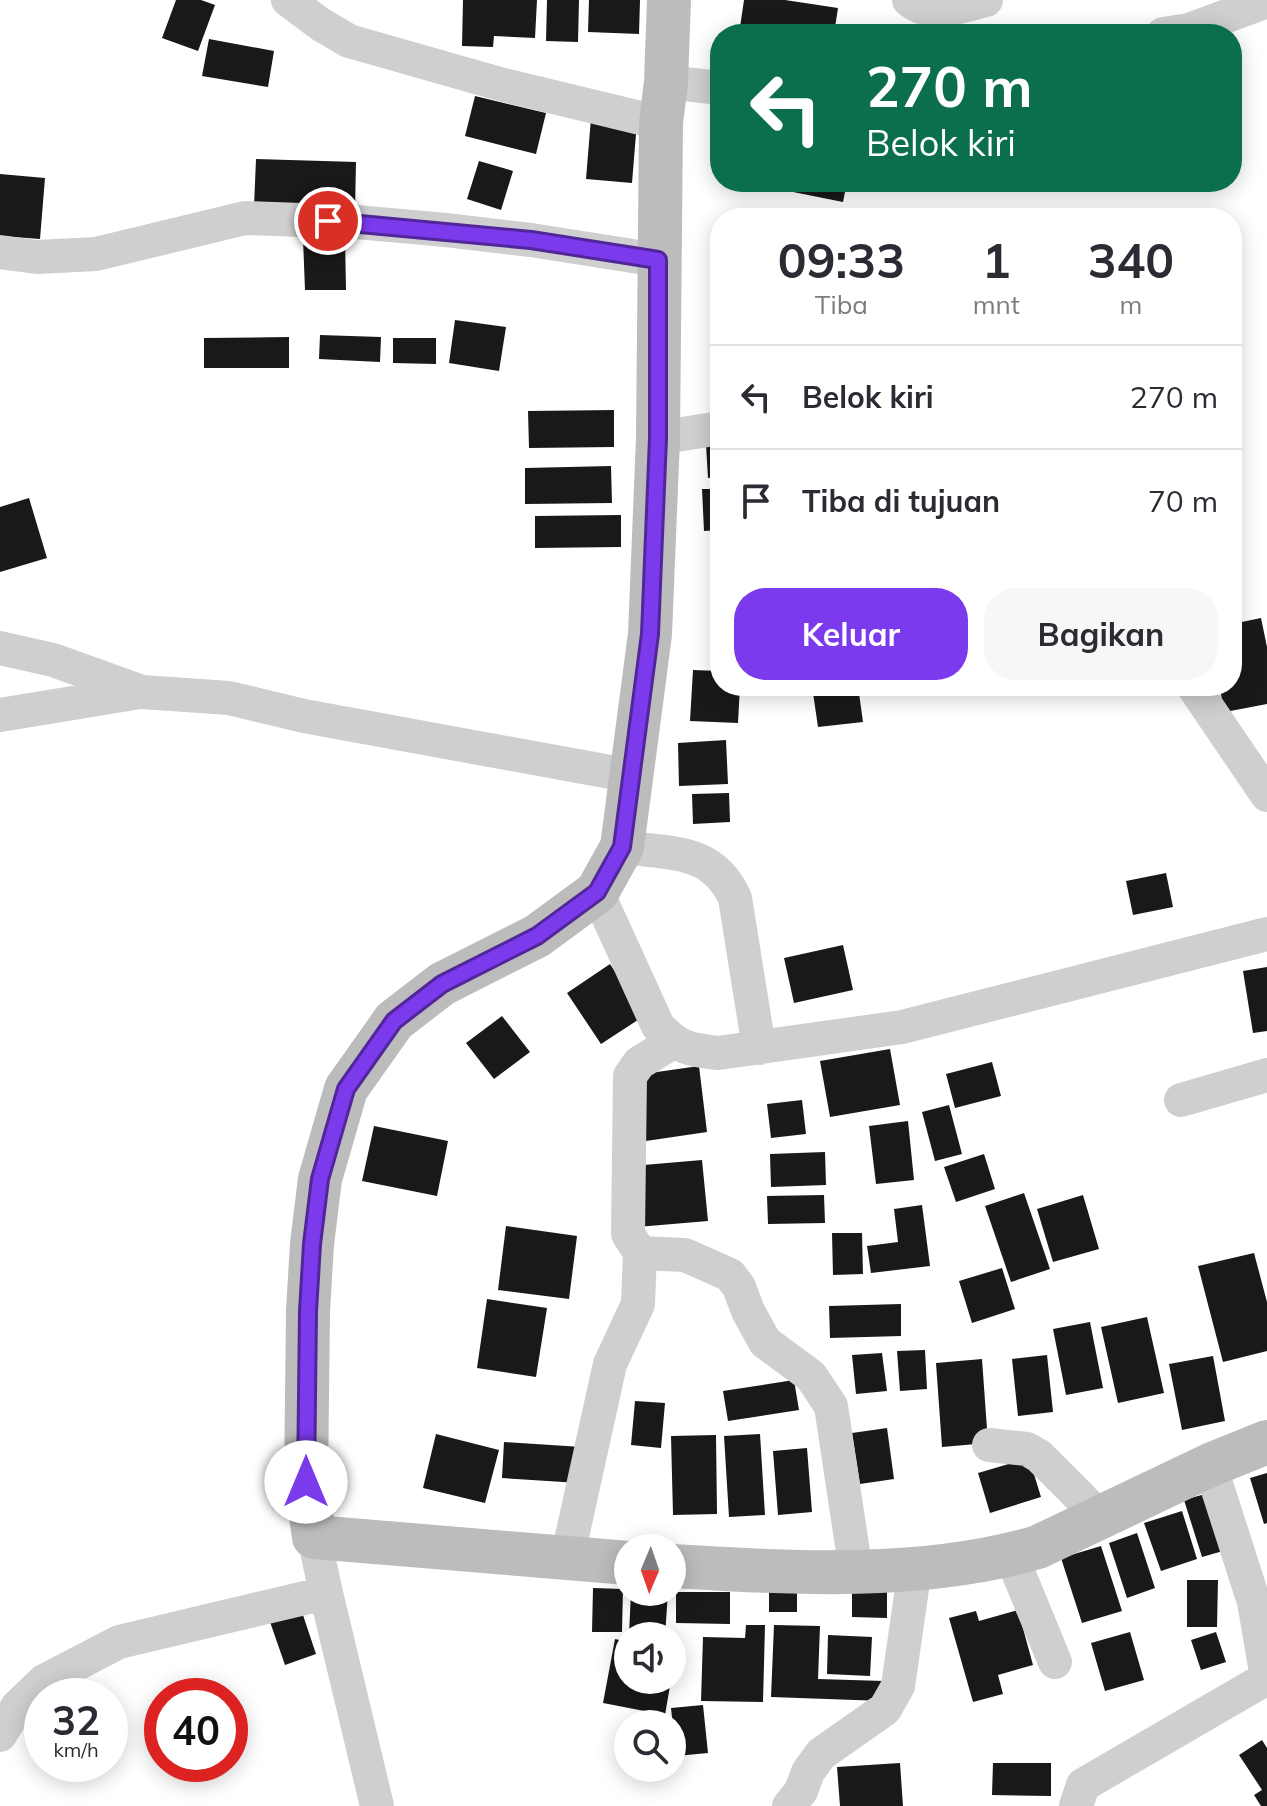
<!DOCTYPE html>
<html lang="id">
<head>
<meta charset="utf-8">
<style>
  body { margin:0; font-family:Mulish,sans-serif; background:#f7f7f7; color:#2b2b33; height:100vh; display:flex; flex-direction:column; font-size:30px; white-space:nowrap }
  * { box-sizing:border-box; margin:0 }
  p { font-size:26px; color:#7c7c81 }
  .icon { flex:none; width:44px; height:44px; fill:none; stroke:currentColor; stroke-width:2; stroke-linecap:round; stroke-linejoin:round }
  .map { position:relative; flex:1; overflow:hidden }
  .side { position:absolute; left:710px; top:208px; width:532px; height:488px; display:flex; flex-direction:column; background:#fff; border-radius:32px; box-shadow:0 4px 20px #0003 }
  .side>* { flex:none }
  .banner { position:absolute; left:710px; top:24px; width:532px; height:168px; border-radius:32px; box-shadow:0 4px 20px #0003; background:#0b6e4f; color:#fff; overflow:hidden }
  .needle { width:52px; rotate:182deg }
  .buttons { position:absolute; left:614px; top:1534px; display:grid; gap:16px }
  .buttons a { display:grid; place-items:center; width:72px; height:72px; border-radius:50%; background:#fff; box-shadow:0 4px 20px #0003; font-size:40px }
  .speed { position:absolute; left:24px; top:1678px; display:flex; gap:16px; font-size:40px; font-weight:700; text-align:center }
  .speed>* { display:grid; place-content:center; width:104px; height:104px; border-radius:50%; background:#fff; box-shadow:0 4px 20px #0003; line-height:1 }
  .speed small { font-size:20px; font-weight:400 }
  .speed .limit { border:12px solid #d22; background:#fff; color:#111 }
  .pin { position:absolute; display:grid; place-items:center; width:68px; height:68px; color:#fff; margin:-34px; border:4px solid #fff; border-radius:50%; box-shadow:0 2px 8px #0007 }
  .me { position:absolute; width:88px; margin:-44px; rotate:0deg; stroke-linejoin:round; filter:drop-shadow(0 0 6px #0008) }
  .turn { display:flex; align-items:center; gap:28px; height:168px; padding:0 24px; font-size:36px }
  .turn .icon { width:104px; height:104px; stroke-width:2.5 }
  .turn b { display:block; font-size:56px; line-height:68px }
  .eta { display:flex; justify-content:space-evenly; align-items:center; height:136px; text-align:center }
  .eta b { font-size:48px; font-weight:700; line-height:56px }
  .cta { display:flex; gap:16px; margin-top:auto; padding:16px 24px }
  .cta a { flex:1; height:92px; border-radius:32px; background:#7c3aed; color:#fff; font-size:32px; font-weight:700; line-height:92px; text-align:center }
  .cta a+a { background:#f7f7f7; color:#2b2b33 }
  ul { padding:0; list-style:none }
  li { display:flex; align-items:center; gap:24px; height:104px; padding:0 24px; border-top:2px solid #e1e1e2 }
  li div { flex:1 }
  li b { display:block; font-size:30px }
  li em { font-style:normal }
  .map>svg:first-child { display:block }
</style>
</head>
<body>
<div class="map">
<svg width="1267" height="1806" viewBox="0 0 1267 1806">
  <rect width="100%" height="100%" fill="#fff"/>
  <path fill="#191919" d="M 176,0 L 201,0 L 215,5 L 198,51 L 162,38 Z
    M 463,0 L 537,0 L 535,38 L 494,36 L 493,47 L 462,46 Z
    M 547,0 L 579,0 L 578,42 L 546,41 Z
    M 589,0 L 640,0 L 639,34 L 588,32 Z
    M 744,0 L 785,0 L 838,8 L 834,34 L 739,34 Z
    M 209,39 L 274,51 L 268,87 L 202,76 Z
    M 475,96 L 546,113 L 536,154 L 465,136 Z
    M 591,118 L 637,122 L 632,183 L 586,179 Z
    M 256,159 L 356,162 L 355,211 L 254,207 Z
    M 479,161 L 513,171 L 501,210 L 467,199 Z
    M 0,174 L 45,178 L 40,239 L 0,236 Z
    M 790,182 L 847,182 L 843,202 L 788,191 Z
    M 814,209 L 859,216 L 859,218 L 813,218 Z
    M 345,237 L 346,290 L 305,290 L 303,238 Z
    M 455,320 L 506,327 L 499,371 L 449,363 Z
    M 320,335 L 381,337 L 380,362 L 319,359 Z
    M 289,337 L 289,368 L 204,368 L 204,338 Z
    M 393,338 L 436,338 L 436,364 L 393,363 Z
    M 614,410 L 614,447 L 529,448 L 528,411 Z
    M 720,444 L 720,477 L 708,478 L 706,445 Z
    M 611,466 L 612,503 L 525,504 L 525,468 Z
    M 702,489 L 720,489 L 720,530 L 704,531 Z
    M 29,498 L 47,558 L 0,572 L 0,507 Z
    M 621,515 L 621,547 L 535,548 L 535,516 Z
    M 1261,618 L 1267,647 L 1267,704 L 1225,712 L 1219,686 L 1232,686 L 1232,624 Z
    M 693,670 L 720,671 L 720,686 L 740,686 L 738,723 L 690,721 Z
    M 812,686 L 858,686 L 863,722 L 818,727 Z
    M 726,740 L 728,784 L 679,786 L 678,743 Z
    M 729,793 L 730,822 L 693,824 L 692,794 Z
    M 1166,873 L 1173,907 L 1133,915 L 1126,881 Z
    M 843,945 L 853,990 L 794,1003 L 784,958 Z
    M 610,964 L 644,1016 L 601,1044 L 567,993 Z
    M 1267,967 L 1267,1031 L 1253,1033 L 1243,971 Z
    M 502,1016 L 530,1052 L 494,1079 L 466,1043 Z
    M 890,1049 L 900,1105 L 830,1117 L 820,1061 Z
    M 992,1062 L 1001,1096 L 955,1108 L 946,1074 Z
    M 699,1066 L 707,1132 L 646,1141 L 636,1075 Z
    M 802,1100 L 806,1134 L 771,1138 L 767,1104 Z
    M 949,1105 L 962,1154 L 935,1161 L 922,1112 Z
    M 908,1121 L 914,1180 L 876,1184 L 869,1126 Z
    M 374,1126 L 448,1141 L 437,1196 L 362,1181 Z
    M 825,1152 L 826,1185 L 771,1187 L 770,1154 Z
    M 984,1154 L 995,1189 L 956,1202 L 944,1167 Z
    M 702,1160 L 708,1221 L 637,1227 L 632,1166 Z
    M 1024,1193 L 1050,1269 L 1011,1282 L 985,1206 Z
    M 824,1195 L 825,1223 L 768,1224 L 767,1196 Z
    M 1083,1195 L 1099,1249 L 1053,1262 L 1037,1209 Z
    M 922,1205 L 930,1266 L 871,1273 L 867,1246 L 898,1242 L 894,1209 Z
    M 506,1226 L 577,1236 L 569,1299 L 498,1290 Z
    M 832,1233 L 862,1233 L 863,1274 L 833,1275 Z
    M 1254,1253 L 1267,1302 L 1267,1351 L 1223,1362 L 1198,1266 Z
    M 1002,1268 L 1015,1309 L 972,1323 L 959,1281 Z
    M 487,1299 L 547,1308 L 536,1377 L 477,1368 Z
    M 901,1304 L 901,1336 L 830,1338 L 829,1306 Z
    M 1147,1317 L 1164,1393 L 1118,1403 L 1101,1327 Z
    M 1090,1322 L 1103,1388 L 1066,1395 L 1053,1329 Z
    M 925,1350 L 927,1389 L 900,1391 L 897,1351 Z
    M 882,1353 L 887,1391 L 856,1394 L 852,1355 Z
    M 1047,1355 L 1053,1412 L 1018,1416 L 1012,1359 Z
    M 1213,1356 L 1225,1421 L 1182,1430 L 1169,1364 Z
    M 982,1359 L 988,1443 L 942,1447 L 936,1363 Z
    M 794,1380 L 799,1410 L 728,1421 L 723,1391 Z
    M 635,1401 L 665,1403 L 661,1448 L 631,1445 Z
    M 887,1428 L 894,1479 L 860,1484 L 852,1433 Z
    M 436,1434 L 499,1450 L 485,1503 L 423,1488 Z
    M 760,1434 L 765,1515 L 729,1517 L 724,1436 Z
    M 716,1435 L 717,1514 L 673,1515 L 671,1436 Z
    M 504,1442 L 582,1447 L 579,1483 L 502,1478 Z
    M 807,1448 L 812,1512 L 778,1515 L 773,1451 Z
    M 1029,1458 L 1041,1497 L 990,1513 L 978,1473 Z
    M 1267,1473 L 1267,1523 L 1264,1524 L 1250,1478 Z
    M 1212,1492 L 1230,1549 L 1202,1557 L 1184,1500 Z
    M 1182,1511 L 1197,1559 L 1161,1571 L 1144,1523 Z
    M 1137,1533 L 1155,1588 L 1127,1598 L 1109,1543 Z
    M 1101,1546 L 1122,1611 L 1082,1623 L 1061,1558 Z
    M 1187,1580 L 1218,1580 L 1217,1627 L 1187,1627 Z
    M 852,1582 L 887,1583 L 887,1618 L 852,1617 Z
    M 769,1585 L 797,1585 L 797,1612 L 769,1612 Z
    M 593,1588 L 623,1589 L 622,1632 L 592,1632 Z
    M 631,1592 L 668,1592 L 665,1636 L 629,1635 Z
    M 676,1592 L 730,1592 L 730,1624 L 676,1623 Z
    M 301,1609 L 316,1654 L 285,1665 L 269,1619 Z
    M 1018,1610 L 1033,1665 L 998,1675 L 1003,1694 L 973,1702 L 949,1618 L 976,1611 L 979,1621 Z
    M 746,1625 L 765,1625 L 763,1702 L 701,1701 L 703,1637 L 745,1638 Z
    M 774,1625 L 820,1626 L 818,1679 L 884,1681 L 883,1701 L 771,1697 Z
    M 1130,1632 L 1144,1680 L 1105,1691 L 1091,1643 Z
    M 1216,1632 L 1226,1662 L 1201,1670 L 1191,1640 Z
    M 828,1635 L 872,1637 L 870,1676 L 827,1674 Z
    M 615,1639 L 628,1642 L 628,1680 L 671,1680 L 665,1715 L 603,1703 Z
    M 703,1705 L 708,1753 L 676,1756 L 671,1708 Z
    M 1262,1740 L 1267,1748 L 1267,1806 L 1261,1806 L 1254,1795 L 1262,1790 L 1239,1755 Z
    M 900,1763 L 903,1806 L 840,1806 L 837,1767 Z
    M 993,1763 L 1051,1763 L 1051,1796 L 992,1795 Z"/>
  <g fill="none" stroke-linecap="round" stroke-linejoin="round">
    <path stroke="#cfcfcf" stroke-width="34" d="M 288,0 L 320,24 L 349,41 L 500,84 L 661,123
      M 909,0 C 932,19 958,7 986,0
      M 1163,34 L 1189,30 L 1267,1
      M 666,82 L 720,88
      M 0,252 L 37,257 L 96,254 L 245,218 L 356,222 L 446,230 L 531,240 L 658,260
      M 658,438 L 720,428
      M 0,648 L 53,660 L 142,692 L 229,698 L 304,716 L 632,776
      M 1193,686 L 1267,795
      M 0,715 L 134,693
      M 622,847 C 671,854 712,848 735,898 L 759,1048
      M 597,892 L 658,1026 C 678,1048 690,1050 718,1053 L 902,1027 L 1267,934
      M 673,1042 L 639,1063 L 630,1076 L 628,1234 L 640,1253 L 685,1255 L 730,1275 L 739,1287 L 748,1311 L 765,1342 L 811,1376 L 831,1406 L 856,1572
      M 1181,1100 L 1267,1075
      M 989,1445 L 1027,1449 L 1039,1456 L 1100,1517
      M 1210,1465 L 1254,1602 L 1267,1678
      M 1011,1555 L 1055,1662
      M 567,1559 L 610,1364 L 638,1304 L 640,1253
      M 326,1593 L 377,1806
      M 0,1735 L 17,1707 L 44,1681 L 119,1642 L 326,1593 L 314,1537
      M 789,1806 L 801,1791 L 808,1772 L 821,1754 L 885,1709 L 898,1686 L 915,1568
      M 1076,1806 L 1083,1785 L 1267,1678"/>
    <path stroke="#bcbcbc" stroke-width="44" d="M 628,1563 L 314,1537 L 306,1482 L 308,1311 L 312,1244 L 320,1179 L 346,1089 L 394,1021 L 442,984 L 537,936 L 597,892 L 622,847 L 650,634 L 658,438 L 661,123 L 666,82 L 669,0
      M 672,1566 C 792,1573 922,1581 1038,1547 L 1210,1465 L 1267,1442"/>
  </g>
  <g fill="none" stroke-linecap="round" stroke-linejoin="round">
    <defs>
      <path id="route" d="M 306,1482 L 308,1311 L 312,1244 L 320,1179 L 346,1089 L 394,1021 L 442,984 L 537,936 L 597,892 L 622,847 L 650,634 L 658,438 L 658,260 L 531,240 L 328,221"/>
    </defs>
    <use href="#route" stroke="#51269a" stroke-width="20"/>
    <use href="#route" stroke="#7c3aed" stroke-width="14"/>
  </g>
</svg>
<div class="buttons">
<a><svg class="needle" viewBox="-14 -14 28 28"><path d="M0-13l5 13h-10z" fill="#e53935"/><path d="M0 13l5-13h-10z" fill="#7c7c81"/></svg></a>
<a><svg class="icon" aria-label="sound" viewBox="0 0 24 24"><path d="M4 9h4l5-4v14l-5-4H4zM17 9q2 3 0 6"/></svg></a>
<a><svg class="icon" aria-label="search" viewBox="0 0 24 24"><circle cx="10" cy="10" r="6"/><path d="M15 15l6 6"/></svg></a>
</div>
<div class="speed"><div>32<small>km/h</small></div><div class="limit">40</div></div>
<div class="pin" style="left:328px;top:221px;background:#d93025"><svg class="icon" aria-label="arrive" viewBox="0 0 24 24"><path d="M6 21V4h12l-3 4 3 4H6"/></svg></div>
<svg class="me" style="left:306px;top:1482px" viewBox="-20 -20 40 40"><circle r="19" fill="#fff"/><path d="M0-13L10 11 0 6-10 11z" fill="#7c3aed"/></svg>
<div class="banner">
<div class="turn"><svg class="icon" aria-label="left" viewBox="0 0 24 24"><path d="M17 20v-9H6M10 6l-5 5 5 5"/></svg><div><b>270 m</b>Belok kiri</div></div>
</div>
<section class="side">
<div class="eta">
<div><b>09:33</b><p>Tiba</p></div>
<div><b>1</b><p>mnt</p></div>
<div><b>340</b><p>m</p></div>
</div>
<ul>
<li><svg class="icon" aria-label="left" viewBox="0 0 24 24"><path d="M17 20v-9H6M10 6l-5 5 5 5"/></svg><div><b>Belok kiri</b></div><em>270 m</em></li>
<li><svg class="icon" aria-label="arrive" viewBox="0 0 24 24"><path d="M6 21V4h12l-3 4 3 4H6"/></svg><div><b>Tiba di tujuan</b></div><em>70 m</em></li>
</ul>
<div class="cta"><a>Keluar</a><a>Bagikan</a></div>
</section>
</div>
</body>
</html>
